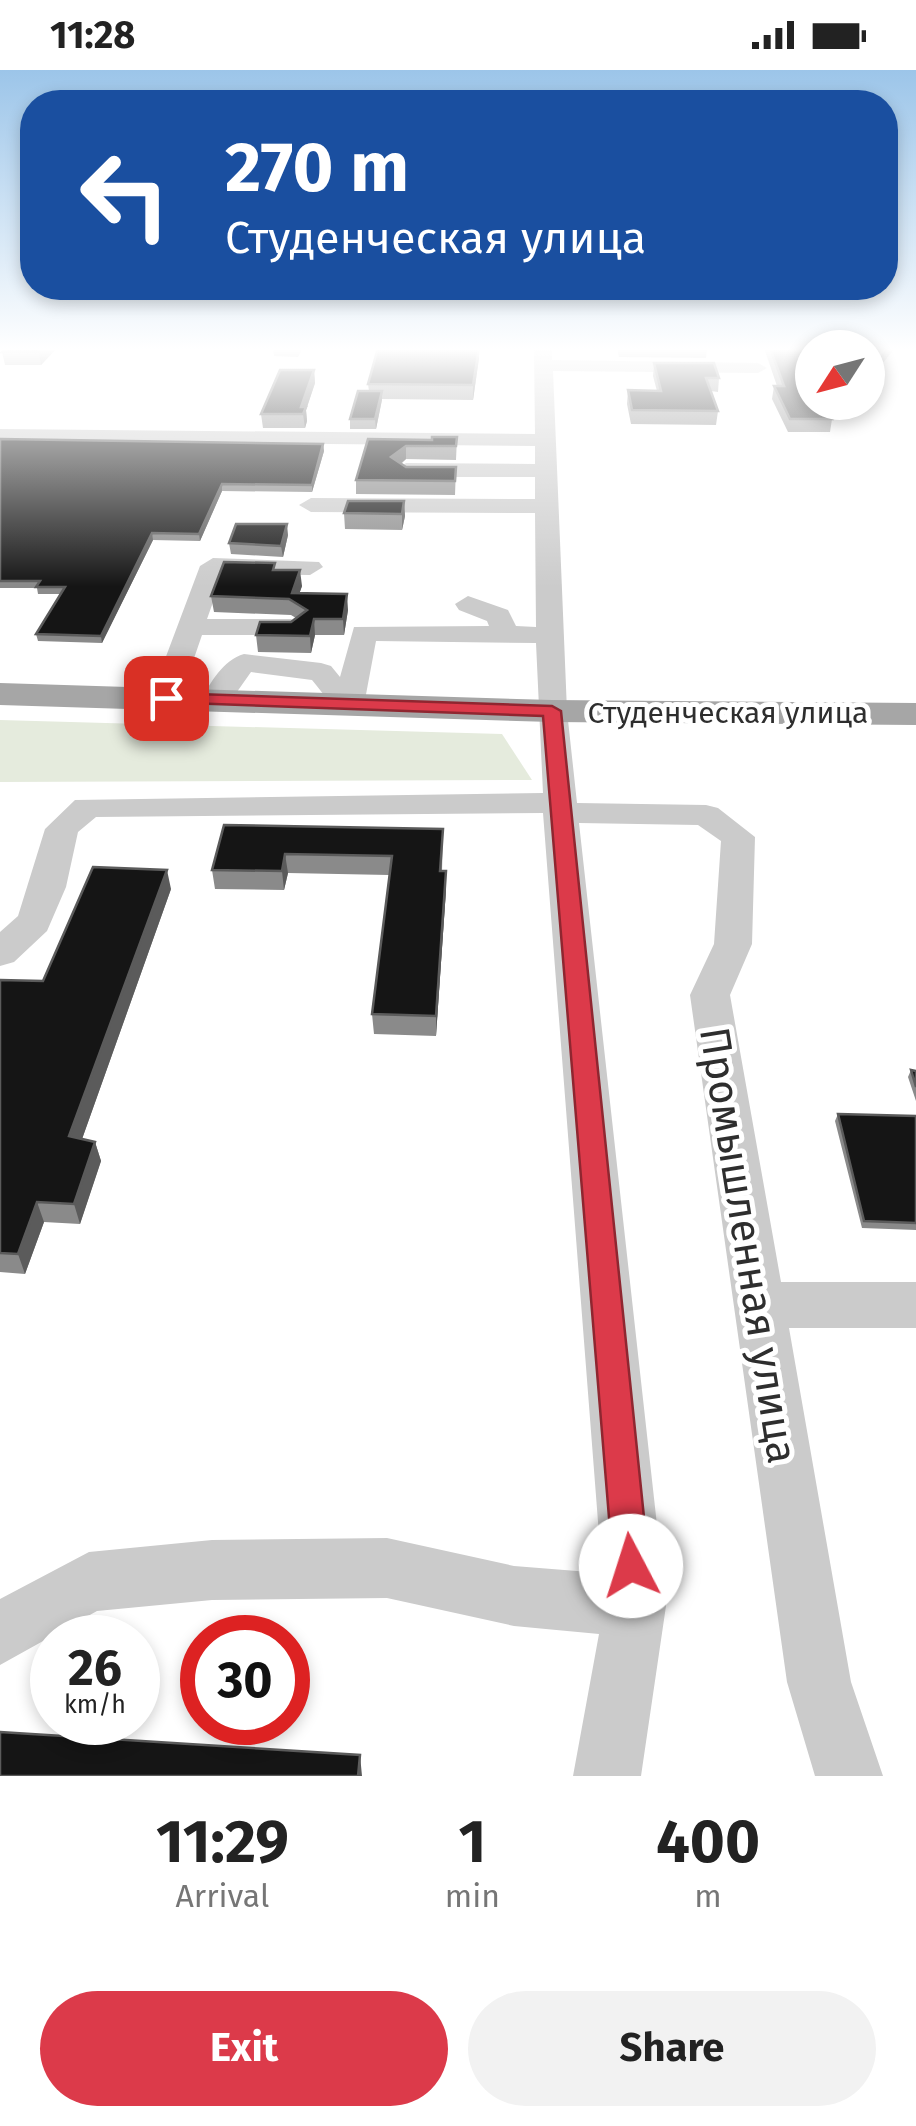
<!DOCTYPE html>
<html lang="en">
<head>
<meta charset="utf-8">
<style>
  body { margin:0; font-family:"Fira Sans",sans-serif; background:#f2f2f2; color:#222; height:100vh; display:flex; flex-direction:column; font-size:38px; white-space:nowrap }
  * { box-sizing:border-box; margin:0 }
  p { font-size:32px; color:#767676 }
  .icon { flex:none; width:55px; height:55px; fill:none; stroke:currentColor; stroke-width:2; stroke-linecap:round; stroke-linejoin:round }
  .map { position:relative; height:1706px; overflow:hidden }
  .sheet { display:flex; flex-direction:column; background:#fff; flex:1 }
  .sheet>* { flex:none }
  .hud { position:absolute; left:20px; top:20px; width:878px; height:210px; border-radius:40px; box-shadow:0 5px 15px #0003; background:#1a4fa0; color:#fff; overflow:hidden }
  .needle { width:65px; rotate:234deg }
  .controls { position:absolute; left:795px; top:260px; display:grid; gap:20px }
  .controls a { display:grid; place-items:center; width:90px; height:90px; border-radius:50%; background:#fff; box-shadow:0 5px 15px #0003; font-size:50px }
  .speed { position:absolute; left:30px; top:1545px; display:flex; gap:20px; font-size:50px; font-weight:700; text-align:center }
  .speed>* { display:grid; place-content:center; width:130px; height:130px; border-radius:50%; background:#fff; box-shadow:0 5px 15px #0003; line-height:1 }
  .speed small { font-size:25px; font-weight:400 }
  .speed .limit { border:15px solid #d22; background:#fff; color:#111 }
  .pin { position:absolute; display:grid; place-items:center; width:85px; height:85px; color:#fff; margin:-42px; border-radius:20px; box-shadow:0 5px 15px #0006 }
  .me { position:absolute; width:110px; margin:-55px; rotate:355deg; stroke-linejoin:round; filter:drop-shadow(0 0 8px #0008) }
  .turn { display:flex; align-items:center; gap:35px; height:210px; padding:0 40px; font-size:45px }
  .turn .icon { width:130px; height:130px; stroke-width:2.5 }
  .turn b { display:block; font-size:70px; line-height:85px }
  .eta { display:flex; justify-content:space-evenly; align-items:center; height:170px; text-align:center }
  .eta b { font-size:60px; font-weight:700; line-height:70px }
  .primary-button { display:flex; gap:20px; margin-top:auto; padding:20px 40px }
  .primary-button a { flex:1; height:115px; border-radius:60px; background:#dc3a4a; color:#fff; font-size:40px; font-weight:700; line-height:115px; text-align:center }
  .primary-button a+a { background:#f2f2f2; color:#222 }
  .status { display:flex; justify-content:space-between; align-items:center; height:70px; padding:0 50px; background:#fff; direction:ltr }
  .status svg { height:28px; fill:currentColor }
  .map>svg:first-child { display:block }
</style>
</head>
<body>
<div class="status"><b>11:28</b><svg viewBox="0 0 49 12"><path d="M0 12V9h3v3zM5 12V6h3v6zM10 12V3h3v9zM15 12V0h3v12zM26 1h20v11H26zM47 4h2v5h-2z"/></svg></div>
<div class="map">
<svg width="916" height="1706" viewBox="0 0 916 1706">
  <rect width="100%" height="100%" fill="#fff"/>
  <path fill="#e5ebdd" d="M 0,650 L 502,664 L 532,710 L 0,712 Z"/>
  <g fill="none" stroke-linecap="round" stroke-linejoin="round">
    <path fill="#cbcbcb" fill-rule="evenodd" d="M 534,278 L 552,278 L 552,290 L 758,293 L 767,298 L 758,303 L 553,301 L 567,641 L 577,733 L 706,735 L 718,738 L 755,767 L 752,874 L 730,925 L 781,1212 L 916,1212 L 916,1258 L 789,1258 L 851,1612 L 883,1706 L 815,1706 L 787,1612 L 690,925 L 714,874 L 721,771 L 698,755 L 579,753 L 666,1536 L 641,1706 L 573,1706 L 599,1564 L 514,1556 L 387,1528 L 212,1530 L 97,1541 L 0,1595 L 0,1529 L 89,1482 L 212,1470 L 387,1468 L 514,1496 L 602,1503 L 543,743 L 96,747 L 78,762 L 66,817 L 47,861 L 14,892 L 0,896 L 0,862 L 18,846 L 45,759 L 75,730 L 543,723 L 536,573 L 376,571 L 364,635 L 360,641 C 336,647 326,626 312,610 L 251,602 L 227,636 L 205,636 L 201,630 C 211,612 223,590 244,584 L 321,593 L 331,596 L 340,607 L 354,557 L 489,556 L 487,551 L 459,540 L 455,534 L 468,526 L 508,540 L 516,556 L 536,557 L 535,443 L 311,442 L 299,435 L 311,428 L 535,429 L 535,407 L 406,407 L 395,400 L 406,393 L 535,394 L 535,376 L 0,371 L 0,359 L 535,364 Z
      M 213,488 L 319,492 L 323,497 L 310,505 L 223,504 L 207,549 L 291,549 L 305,557 L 291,565 L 202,565 L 180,629 L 176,635 L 154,635 L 150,629 L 200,496 Z"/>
    <path fill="#a6a6a6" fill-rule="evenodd" d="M 0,613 L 552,630 L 916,633 L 916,655 L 552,652 L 0,635 Z"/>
    <defs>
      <path id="rail" d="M 874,299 L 891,278"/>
    </defs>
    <use href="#rail" stroke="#838383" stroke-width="6"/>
    <use href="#rail" stroke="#fff" stroke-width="4" stroke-dasharray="12" stroke-linecap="butt"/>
  </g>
  <path fill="#8a8a8a" d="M 57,278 L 41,295 L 5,295 L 2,282 Z
    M 273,278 L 303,278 L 298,287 L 274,286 Z
    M 617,278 L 707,278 L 706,288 L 619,287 Z
    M 764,278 L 803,278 L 812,301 L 812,332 L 832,349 L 830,362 L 788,362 L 772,329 L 774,316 L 777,316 Z
    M 479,288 L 473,330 L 382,329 L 376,359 L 350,359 L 350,349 L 369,321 L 368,314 Z
    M 654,293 L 719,308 L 718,322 L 711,321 L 718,341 L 716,355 L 631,354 L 627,334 L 628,320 L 657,321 L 653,306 Z
    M 314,300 L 315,313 L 306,340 L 307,351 L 305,358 L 263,358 L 261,344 Z
    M 457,367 L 456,390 L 406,389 L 401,394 L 406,397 L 456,397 L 455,425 L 356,424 L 356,410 L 368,369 L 432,370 Z
    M 0,369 L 323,374 L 324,381 L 312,422 L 222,421 L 200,471 L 153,470 L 102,573 L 38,571 L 36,564 L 61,524 L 38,524 L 37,518 L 0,518 Z
    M 404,431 L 405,446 L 402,460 L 345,459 L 344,443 Z
    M 288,465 L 283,487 L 231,484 L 229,473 Z
    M 276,500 L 302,516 L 299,524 L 348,540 L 344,565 L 315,565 L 311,583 L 258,582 L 256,565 L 291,552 L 296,548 L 291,545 L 214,542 L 211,526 Z
    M 224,755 L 443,759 L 442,801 L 446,820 L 436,966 L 374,964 L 372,944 L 389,805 L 288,803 L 284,820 L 215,819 L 212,800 Z
    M 171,819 L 82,1069 L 95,1072 L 101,1091 L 80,1154 L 44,1152 L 25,1204 L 0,1202 L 0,910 L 43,911 Z
    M 911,1000 L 916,1001 L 916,1031 L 908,1007 Z
    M 838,1044 L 916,1046 L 916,1160 L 862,1158 L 835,1051 Z"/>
  <path fill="#5b5b5b" d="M 43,278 L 57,278 L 41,295 L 39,282 Z
    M 479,278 L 479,288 L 473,330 L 473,315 Z
    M 314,300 L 315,313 L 306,340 L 307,351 L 305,358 L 303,344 L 301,337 Z
    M 382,321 L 382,330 L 376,359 L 375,349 Z
    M 323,374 L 324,381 L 312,422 L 312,415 Z
    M 406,376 L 406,389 L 391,401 L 391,387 Z
    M 222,414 L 222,421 L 200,471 L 199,464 Z
    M 404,431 L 405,446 L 402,460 L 402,444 Z
    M 287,454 L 288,465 L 283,487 L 281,476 Z
    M 152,463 L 153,470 L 102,573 L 101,566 Z
    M 300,500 L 302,516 L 296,533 L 292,523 Z
    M 347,524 L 348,540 L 344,565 L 343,549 Z
    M 314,549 L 315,565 L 311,583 L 310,566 Z
    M 285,784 L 288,803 L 284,820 L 282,801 Z
    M 167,800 L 171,819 L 76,1086 L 69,1066 Z
    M 446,801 L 446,820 L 436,966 L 436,946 Z
    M 95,1072 L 101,1091 L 80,1154 L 74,1134 Z
    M 37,1132 L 44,1152 L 25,1204 L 18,1184 Z
    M 360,1685 L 362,1706 L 358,1706 Z"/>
  <path fill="#151515" stroke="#5b5b5b" stroke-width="2.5" d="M 6,278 L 43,278 L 39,282 L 2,282 Z
    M 378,278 L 479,278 L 473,315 L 368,314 Z
    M 770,278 L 803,278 L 812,301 L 812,309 L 810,309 L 812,314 L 812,332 L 823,332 L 832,349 L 790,349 L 774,316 L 784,316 Z
    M 654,293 L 714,293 L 719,308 L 706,308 L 718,341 L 632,340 L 628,320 L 661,321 Z
    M 280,300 L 314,300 L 301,337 L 306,337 L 303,344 L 261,344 Z
    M 358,321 L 382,321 L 375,349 L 350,349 Z
    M 432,367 L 457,367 L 456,376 L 406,376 L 391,387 L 406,397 L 456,397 L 455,411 L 356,410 L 368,369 L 432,370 Z
    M 0,369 L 323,374 L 312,415 L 222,414 L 199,464 L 152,463 L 101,566 L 36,564 L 65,517 L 36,517 L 40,511 L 0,511 Z
    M 348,431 L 404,431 L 402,444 L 344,443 Z
    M 236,454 L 287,454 L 281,476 L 229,473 Z
    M 224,492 L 275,493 L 273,500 L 300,500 L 292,523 L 347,524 L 343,549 L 314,549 L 310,566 L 256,565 L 260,552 L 291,552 L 307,540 L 289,529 L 211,526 Z
    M 224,755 L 443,759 L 440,801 L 446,801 L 436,946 L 372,944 L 392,786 L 285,784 L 282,801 L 212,800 Z
    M 93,797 L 167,800 L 69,1066 L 95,1072 L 74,1134 L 37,1132 L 18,1184 L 0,1183 L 0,910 L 43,911 Z
    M 911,1000 L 916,1001 L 916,1017 Z
    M 838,1044 L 916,1046 L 916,1153 L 864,1151 Z
    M 0,1662 L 360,1685 L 358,1706 L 0,1706 Z"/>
  <linearGradient id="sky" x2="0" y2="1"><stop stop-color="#9cc5e9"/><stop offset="0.54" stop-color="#fff"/><stop offset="1" stop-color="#fff" stop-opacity="0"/></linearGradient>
  <rect width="916" height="517" fill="url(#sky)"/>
  <path fill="#dc3a4a" stroke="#8f2630" stroke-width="2.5" d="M 166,623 L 552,636 L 561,641 L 649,1496 L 644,1509 L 631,1514 L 618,1509 L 613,1496 L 543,646 L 159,632 L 156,628 Z"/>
  <g text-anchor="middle" stroke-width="10" stroke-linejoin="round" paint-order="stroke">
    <g font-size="30" fill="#2e2e2e" stroke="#fff">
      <text x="728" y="653">Студенческая улица</text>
    </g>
    <g font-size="42" fill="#2e2e2e" stroke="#fff">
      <text transform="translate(749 1175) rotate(81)" y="15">Промышленная улица</text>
    </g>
  </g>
</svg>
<div class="controls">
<a><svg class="needle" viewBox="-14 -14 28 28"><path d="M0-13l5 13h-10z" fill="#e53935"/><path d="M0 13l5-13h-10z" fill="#767676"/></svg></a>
</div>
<div class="speed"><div>26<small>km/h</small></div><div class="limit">30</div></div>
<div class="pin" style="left:166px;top:628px;background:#d93025"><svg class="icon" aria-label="arrive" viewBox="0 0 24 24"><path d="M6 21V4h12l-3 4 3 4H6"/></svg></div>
<svg class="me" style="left:631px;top:1496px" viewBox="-20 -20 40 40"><circle r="19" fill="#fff"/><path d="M0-13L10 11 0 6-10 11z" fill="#dc3a4a"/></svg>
<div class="hud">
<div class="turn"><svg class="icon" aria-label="left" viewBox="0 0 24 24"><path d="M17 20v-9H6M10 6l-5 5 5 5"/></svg><div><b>270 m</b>Студенческая улица</div></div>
</div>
</div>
<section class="sheet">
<div class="eta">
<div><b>11:29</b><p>Arrival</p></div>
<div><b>1</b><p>min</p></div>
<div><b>400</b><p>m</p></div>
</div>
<div class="primary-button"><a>Exit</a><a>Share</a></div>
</section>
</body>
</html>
